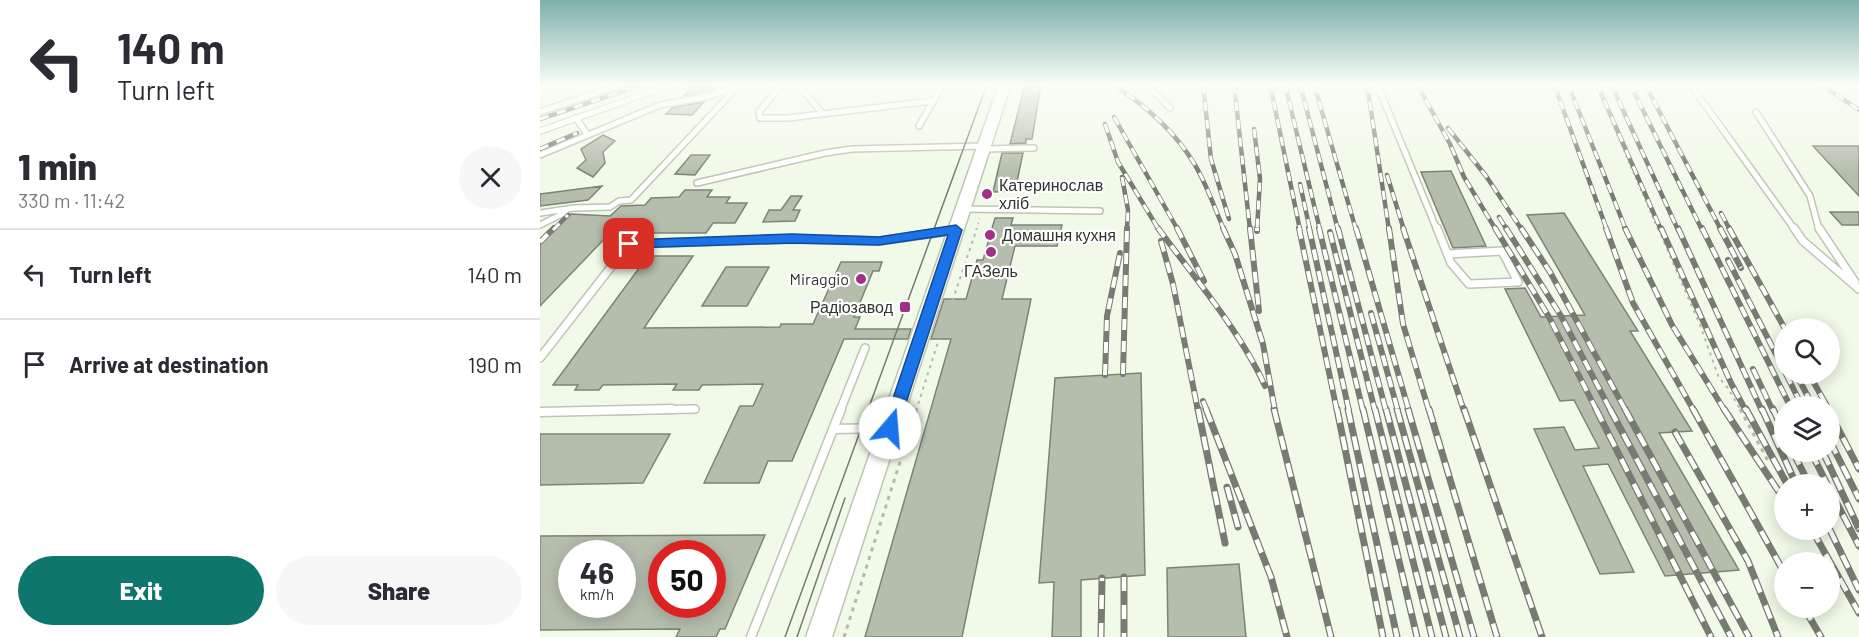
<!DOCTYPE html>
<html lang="en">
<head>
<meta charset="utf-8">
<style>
  body { margin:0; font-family:Barlow,sans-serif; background:#f7f7f7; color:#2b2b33; height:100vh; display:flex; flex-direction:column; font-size:22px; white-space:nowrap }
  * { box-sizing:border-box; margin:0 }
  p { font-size:20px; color:#7c7c81 }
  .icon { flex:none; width:33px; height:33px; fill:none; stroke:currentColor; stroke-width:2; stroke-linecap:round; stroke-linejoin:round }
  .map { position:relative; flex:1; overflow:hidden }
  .side { display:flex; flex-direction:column; background:#fff; width:540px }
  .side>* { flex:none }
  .guide { background:#fff; color:#2b2b33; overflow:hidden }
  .buttons { position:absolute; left:1234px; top:318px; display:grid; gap:12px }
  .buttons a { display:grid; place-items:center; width:66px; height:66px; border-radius:50%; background:#fff; box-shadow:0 3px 15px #0003; font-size:30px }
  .speed { position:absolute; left:18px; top:540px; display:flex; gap:12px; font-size:30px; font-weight:700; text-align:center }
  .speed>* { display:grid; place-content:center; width:78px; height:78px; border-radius:50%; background:#fff; box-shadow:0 3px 15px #0003; line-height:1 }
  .speed small { font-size:15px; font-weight:400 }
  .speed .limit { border:9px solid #d22; background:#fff; color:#111 }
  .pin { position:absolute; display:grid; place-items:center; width:51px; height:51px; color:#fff; margin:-26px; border-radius:12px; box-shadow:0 3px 9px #0006 }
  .me { position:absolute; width:66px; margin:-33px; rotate:18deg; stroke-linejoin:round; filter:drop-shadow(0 0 4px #0008) }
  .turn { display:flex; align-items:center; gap:21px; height:126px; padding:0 18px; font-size:27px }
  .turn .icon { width:78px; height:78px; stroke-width:2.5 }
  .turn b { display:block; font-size:42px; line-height:51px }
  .round { display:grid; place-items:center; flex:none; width:63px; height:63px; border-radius:32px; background:#f7f7f7 }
  .headline { display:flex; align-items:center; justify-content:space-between; height:102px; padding:0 18px }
  h1 { font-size:36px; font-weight:800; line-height:45px }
  .primary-button { display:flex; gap:12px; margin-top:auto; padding:12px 18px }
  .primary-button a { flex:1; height:69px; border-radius:36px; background:#0f766e; color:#fff; font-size:24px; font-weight:800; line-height:69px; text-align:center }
  .primary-button a+a { background:#f7f7f7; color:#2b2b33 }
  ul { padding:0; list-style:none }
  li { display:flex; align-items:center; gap:18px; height:90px; padding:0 18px; border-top:2px solid #e1e1e2 }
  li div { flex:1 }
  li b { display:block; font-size:22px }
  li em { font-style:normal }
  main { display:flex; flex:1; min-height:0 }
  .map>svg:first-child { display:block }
</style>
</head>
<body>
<main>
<section class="side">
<div class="guide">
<div class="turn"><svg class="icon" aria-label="left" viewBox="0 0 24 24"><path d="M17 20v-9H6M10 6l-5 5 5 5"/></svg><div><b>140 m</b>Turn left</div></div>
</div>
<div class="headline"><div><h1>1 min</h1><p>330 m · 11:42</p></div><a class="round"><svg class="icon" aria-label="close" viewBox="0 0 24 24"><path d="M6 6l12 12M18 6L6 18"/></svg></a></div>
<ul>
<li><svg class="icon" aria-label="left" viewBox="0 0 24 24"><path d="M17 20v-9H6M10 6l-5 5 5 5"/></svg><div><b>Turn left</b></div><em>140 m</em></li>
<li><svg class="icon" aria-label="arrive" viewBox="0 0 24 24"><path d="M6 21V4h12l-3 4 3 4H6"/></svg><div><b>Arrive at destination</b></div><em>190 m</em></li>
</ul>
<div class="primary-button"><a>Exit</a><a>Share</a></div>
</section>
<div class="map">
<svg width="1319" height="637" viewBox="0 0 1319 637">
  <rect width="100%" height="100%" fill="#f1fae8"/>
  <path fill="#b5bdad" stroke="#7c8475" stroke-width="1.5" fill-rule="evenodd" d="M 156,84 L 173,84 L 175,89 L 144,96 Z
    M 485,84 L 501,84 L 492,139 L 486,139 L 486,143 L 470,144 Z
    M 164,102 L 152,115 L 126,114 L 132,108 Z
    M 63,135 L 75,141 L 63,152 L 65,163 L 53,177 L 37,168 L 46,160 L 41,149 Z
    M 1273,146 L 1319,146 L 1319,196 Z
    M 462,153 L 483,153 L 475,191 L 453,192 Z
    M 151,155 L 170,155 L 155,175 L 135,174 Z
    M 911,171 L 946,246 L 913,248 L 881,172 Z
    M 62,186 L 48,200 L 0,206 L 0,194 Z
    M 145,190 L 172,190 L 167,197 L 190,197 L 186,203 L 207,203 L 195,223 L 173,223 L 166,233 L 70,233 L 0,306 L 0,244 L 31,214 L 70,216 L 81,206 L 105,205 L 111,198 L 139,197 Z
    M 251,196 L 262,196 L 253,210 L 260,210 L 255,221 L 223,222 L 229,210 L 241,210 Z
    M 1290,212 L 1319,212 L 1319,225 L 1302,225 Z
    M 1024,213 L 1098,331 L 1090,331 L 1152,431 L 1119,433 L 1199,570 L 1125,576 L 1068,464 L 1043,466 L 1094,572 L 1060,574 L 994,429 L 1024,427 L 1035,450 L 1059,448 L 1034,400 L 1020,401 L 965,289 L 985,288 L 1001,317 L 1045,315 L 987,215 Z
    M 455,218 L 473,218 L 471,225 L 522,225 L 517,246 L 475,246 L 462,299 L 491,299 L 422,637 L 325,637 L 411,339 L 391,339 L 404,299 L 426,299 L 437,260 L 443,260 Z
    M 108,256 L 153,256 L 104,328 L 240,327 L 241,324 L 273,324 L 301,262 L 342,262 L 339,271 L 333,271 L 314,317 L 320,317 L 315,329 L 371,329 L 368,339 L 304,339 L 252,461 L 228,461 L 219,483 L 164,483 L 200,406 L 213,406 L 223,384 L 162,385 L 159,390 L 133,390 L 137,384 L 63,385 L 59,390 L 35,390 L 38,385 L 13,385 Z
    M 186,267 L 229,267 L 207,306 L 162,306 Z
    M 601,373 L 605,575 L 541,580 L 541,637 L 512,637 L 514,582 L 499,583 L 515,378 Z
    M 0,434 L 130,434 L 103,483 L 0,485 Z
    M 225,535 L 185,629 L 180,629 L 176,637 L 136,637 L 140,629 L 0,630 L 0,536 ZM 32,554 L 82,554 L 82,604 L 32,604 ZM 122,554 L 172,554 L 172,604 L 122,604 Z
    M 699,564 L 706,637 L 628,637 L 627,568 Z"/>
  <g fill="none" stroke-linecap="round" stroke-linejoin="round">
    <defs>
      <path id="lane-far2" d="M 102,84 L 112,92
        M 242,84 L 219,112 L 220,118 L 248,118 L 392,101
        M 258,84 L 282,113
        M 606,84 L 630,108
        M 837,84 L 897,230
        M 1150,84 L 1255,230
        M 0,112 L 83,84
        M 1216,112 L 1270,196 L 1279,230
        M 36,118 L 47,134
        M 379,126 L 403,84
        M 443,149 L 494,148
        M 0,155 L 120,105 L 170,96 L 190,89
        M 157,183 L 285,153 L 312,149 L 444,146
        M 423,209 L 560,211
        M 0,213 L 34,208 L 70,207 L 79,201 L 91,200 L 200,84
        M 0,225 L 26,212"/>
      <path id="lane-far1" d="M 897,228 L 911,263 L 929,284 L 978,282 L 962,251 L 908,254
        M 1254,228 L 1263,241 L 1319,289
        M 1279,228 L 1315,282
        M 0,358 L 89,244 L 252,239 L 339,241 L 416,230
        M 54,411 L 155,409
        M 300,411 L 325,348"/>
      <path id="lane" d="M 0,412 L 132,409
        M 293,429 L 348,428
        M 211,637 L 301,409"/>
      <path id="street" d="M 126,84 L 141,84 L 0,134 L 0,128 Z"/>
      <path id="secondary" d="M 459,84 L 471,84 L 292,637 L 266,637 Z"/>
    </defs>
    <use href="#lane-far2" stroke="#bdc5b4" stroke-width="8"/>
    <use href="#lane-far1" stroke="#bdc5b4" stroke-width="10"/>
    <use href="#lane" stroke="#bdc5b4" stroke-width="11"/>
    <use href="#street" stroke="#bdc5b4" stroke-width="2"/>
    <use href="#secondary" stroke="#bdc5b4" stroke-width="3"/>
    <path stroke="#b3baac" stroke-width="1.5" stroke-dasharray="2 4" stroke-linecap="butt" d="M 1055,84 L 1118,230
      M 436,230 L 440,218"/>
    <path stroke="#b3baac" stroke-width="2" stroke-dasharray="3 4.5" stroke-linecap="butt" d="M 1118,228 L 1160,325 L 1179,378 L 1188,388 L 1201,411
      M 403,329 L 437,228
      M 376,411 L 399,339"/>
    <path stroke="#b3baac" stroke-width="3" stroke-dasharray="4 5" stroke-linecap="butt" d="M 1200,409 L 1228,461
      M 304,637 L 377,409"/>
    <use href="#lane-far2" stroke="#fff" stroke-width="5"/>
    <use href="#lane-far1" stroke="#fff" stroke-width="7"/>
    <use href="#lane" stroke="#fff" stroke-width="8"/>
    <use href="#street" fill="#fff" fill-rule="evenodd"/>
    <use href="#secondary" fill="#fff" fill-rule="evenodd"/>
    <path stroke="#767c71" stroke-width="1.5" d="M 245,637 L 447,84
      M 257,637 L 305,498"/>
    <defs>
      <path id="rail-far2" d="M 572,84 C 605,105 635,131 655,165 C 667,185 675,209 684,230
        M 663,84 L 671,159 L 689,219
        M 694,84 L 710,230
        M 730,84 L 760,230
        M 745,84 L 780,230
        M 760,84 L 798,230
        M 774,84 L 816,230
        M 827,84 L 849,230
        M 877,84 L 910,144 L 924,177 L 956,230
        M 1014,84 L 1067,230
        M 1028,84 L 1086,230
        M 1057,84 L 1121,230
        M 1071,84 L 1138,230
        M 1090,84 L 1162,230
        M 1105,84 L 1181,230
        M 1281,84 L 1319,110
        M 574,117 L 638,230
        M 0,119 L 104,84
        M 565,124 L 578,162 L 619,230
        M 908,128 L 946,176 L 982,230
        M 714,129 L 720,179 L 717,230
        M 0,149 L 37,133
        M 847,175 L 864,230
        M 582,177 L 588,210 L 587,230
        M 760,184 L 770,230
        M 1181,213 L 1190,230
        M 959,217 L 967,230
        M 13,230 L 28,215"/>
      <path id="rail-far1" d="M 618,228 C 653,276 701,332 725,386
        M 637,228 L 664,281
        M 683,228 L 695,254 L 723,344 L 735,411
        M 710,228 L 719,311
        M 759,228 L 797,411
        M 769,228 L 809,411
        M 779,228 L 823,411
        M 798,228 L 846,411
        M 816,228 L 869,411
        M 849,228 L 863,324 L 889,411
        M 863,228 L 924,411
        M 955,228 L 1009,317 L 1057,411
        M 966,228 L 1021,316 L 1071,411
        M 981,228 L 1010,272 L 1086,411
        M 1066,228 L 1093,303 L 1154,411
        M 1085,228 L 1132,325 L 1185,411
        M 1121,228 L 1191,383 L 1206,411
        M 1138,228 L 1222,411
        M 1162,228 L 1250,406
        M 1180,228 L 1201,268
        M 1189,228 L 1245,329
        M 717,231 L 717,228
        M 790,232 L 835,411
        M 621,241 L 633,284 L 658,411
        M 0,242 L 14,228
        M 1188,260 L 1245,372
        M 831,313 L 858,411
        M 1213,369 L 1233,411
        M 583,374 L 587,228
        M 1246,374 L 1262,406
        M 1256,374 L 1273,406
        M 1269,374 L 1287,406
        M 565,375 L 567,316 L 580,253
        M 663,401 L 667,411"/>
      <path id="rail" d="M 658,409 L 685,543
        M 666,409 L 731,577 L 747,637
        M 734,409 L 791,637
        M 797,409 L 843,637
        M 808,409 L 857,637
        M 823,409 L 877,637
        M 835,409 L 892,637
        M 846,409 L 906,637
        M 857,409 L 920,637
        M 868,409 L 934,637
        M 889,409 L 957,637
        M 924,409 L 1002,637
        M 1056,409 L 1171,637
        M 1070,409 L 1191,637
        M 1085,409 L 1209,637
        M 1153,409 L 1245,574
        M 1184,409 L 1245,501
        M 1206,409 L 1247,484
        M 1222,409 L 1256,484
        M 1233,409 L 1245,435
        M 1290,413 L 1319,469
        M 1135,432 L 1208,561 L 1238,637
        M 1290,441 L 1319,499
        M 1253,452 L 1269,484
        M 1271,452 L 1287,484
        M 1283,452 L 1319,529
        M 687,487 L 698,527
        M 1290,490 L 1319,546
        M 1272,530 L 1319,613
        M 1290,530 L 1319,590
        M 584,577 L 584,637
        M 1264,608 L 1281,637
        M 561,637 L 562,578"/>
    </defs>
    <use href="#rail-far2" stroke="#767c71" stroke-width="4.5"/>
    <use href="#rail-far1" stroke="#767c71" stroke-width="6"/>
    <use href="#rail" stroke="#767c71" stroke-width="7"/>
    <use href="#rail-far2" stroke="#fff" stroke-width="3" stroke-dasharray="9" stroke-linecap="butt"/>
    <use href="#rail-far1" stroke="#fff" stroke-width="4" stroke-dasharray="11" stroke-linecap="butt"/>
    <use href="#rail" stroke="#fff" stroke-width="4.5" stroke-dasharray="14" stroke-linecap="butt"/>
  </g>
  <linearGradient id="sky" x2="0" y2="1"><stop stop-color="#7eb0ab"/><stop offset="0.49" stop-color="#f9fdf5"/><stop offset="1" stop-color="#f9fdf5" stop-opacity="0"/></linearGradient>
  <rect width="1319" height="173" fill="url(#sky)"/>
  <path fill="#1a73e8" stroke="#114b97" stroke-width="1.5" d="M 416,225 L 422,230 L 358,428 L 356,433 L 350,435 L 345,433 L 343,428 L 408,235 L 339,245 L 252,243 L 89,248 L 82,244 L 89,240 L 252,234 L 339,237 Z"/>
  <g fill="#a42f88" stroke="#fff" stroke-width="2">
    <circle cx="447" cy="194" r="6"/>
    <circle cx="450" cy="235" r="6"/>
    <circle cx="451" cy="252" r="6"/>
    <circle cx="321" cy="279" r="6"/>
    <rect x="359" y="301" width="12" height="12" rx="3"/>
  </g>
  <g text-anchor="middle" stroke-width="4.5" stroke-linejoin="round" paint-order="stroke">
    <g font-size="16" fill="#31342e" stroke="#fff" text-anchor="start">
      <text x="459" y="191">Катеринослав<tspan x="459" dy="18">хліб</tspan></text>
      <text x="462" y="241">Домашня кухня</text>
      <text x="451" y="277" text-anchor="middle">ГАЗель</text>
      <text x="309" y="285" text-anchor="end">Miraggio</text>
      <text x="353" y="313" text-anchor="end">Радіозавод</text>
    </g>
  </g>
</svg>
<div class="buttons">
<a><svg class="icon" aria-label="search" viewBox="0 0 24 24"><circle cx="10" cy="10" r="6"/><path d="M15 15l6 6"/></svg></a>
<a><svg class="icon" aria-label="layers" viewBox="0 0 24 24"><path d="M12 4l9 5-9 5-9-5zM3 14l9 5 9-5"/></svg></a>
<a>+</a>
<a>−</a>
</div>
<div class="speed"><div>46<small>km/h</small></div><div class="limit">50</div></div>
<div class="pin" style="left:89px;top:244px;background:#d93025"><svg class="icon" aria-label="arrive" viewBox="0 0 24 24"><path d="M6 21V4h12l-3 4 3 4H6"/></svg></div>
<svg class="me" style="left:350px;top:428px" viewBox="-20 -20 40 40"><circle r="19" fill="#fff"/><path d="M0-13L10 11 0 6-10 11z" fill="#1a73e8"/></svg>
</div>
</main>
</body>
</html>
